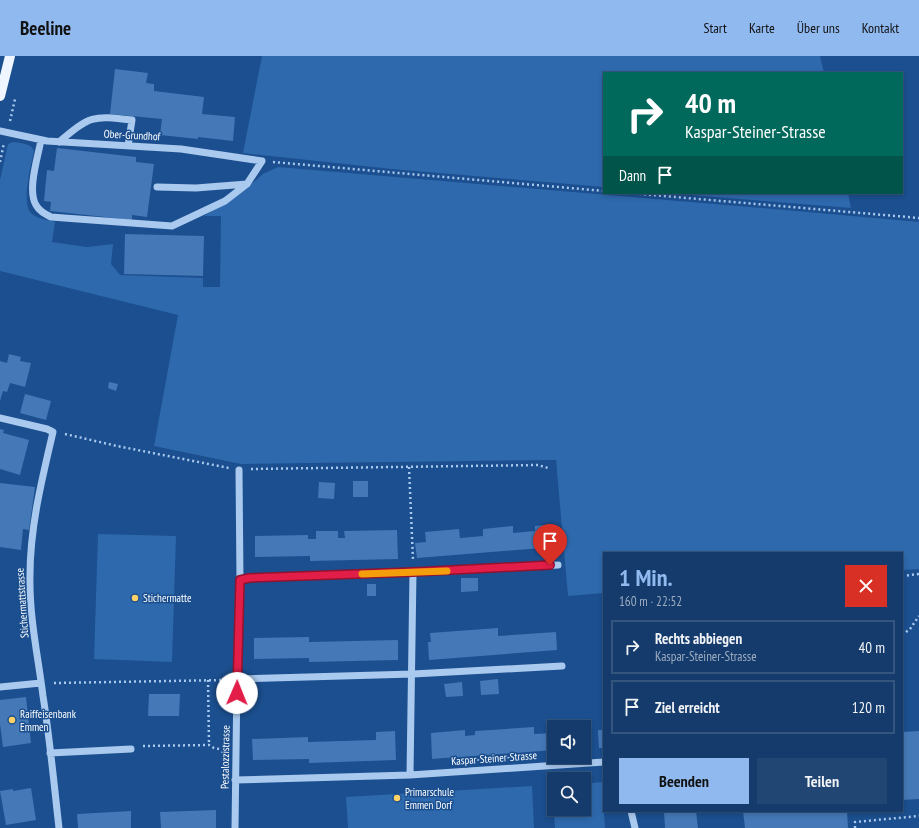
<!DOCTYPE html>
<html lang="de">
<head>
<meta charset="utf-8">
<style>
  body { margin:0; font-family:"PT Sans Narrow",sans-serif; background:#214673; color:#f1f3f6; height:100vh; display:flex; flex-direction:column; font-size:15px; white-space:nowrap }
  * { box-sizing:border-box; margin:0 }
  p { font-size:13px; color:#9dadc1 }
  .icon { flex:none; width:22px; height:22px; fill:none; stroke:currentColor; stroke-width:2; stroke-linecap:round; stroke-linejoin:round }
  .map { position:relative; flex:1; overflow:hidden }
  .details { position:absolute; left:603px; top:496px; width:300px; height:260px; display:flex; flex-direction:column; background:#143b6b; border-radius:0px; box-shadow:0 2px 6px #0003,0 0 0 1px #33557e }
  .details>* { flex:none }
  .top-card { position:absolute; left:603px; top:16px; width:300px; height:122px; border-radius:0px; box-shadow:0 2px 6px #0003,0 0 0 1px #33557e; background:#00695c; color:#fff; overflow:hidden }
  .controls { position:absolute; left:547px; top:664px; display:grid; gap:8px }
  .controls a { display:grid; place-items:center; width:44px; height:44px; border-radius:0px; background:#143b6b; box-shadow:0 2px 6px #0003,0 0 0 1px #33557e; font-size:20px }
  .pin { position:absolute; display:grid; place-items:center; width:34px; height:34px; color:#fff; margin:-41px -17px; border-radius:50% 50% 50% 0; rotate:-45deg; box-shadow:0 0 4px #0007 }
  .pin .icon { rotate:45deg }
  .me { position:absolute; width:44px; margin:-22px; rotate:1deg; stroke-linejoin:round; filter:drop-shadow(0 0 3px #0008) }
  .turn { display:flex; align-items:center; gap:14px; height:84px; padding:0 16px; font-size:18px }
  .turn .icon { width:52px; height:52px; stroke-width:2.5 }
  .turn b { display:block; font-size:28px; line-height:34px }
  .then { display:flex; align-items:center; height:38px; padding:0 16px; background:#0003; gap:8px; font-size:15px }
  .round { display:grid; place-items:center; flex:none; width:42px; height:42px; border-radius:0px; background:#214673 }
  .headline { display:flex; align-items:center; justify-content:space-between; height:68px; padding:0 16px }
  h1 { font-size:24px; font-weight:700; line-height:30px; color:#90b9f0 }
  .action { display:flex; gap:8px; margin-top:auto; padding:8px 16px }
  .action a { flex:1; height:46px; border-radius:0px; background:#90b9f0; color:#111; font-size:16px; font-weight:700; line-height:46px; text-align:center }
  .action a+a { background:#214673; color:#f1f3f6 }
  ul { padding:0; list-style:none }
  li { display:flex; align-items:center; gap:12px; height:54px; margin:0 8px 6px; padding:0 8px; border:2px solid #33557e; border-radius:0px }
  li div { flex:1 }
  li b { display:block; font-size:15px }
  li em { font-style:normal }
  header { display:flex; align-items:center; gap:24px; box-sizing:border-box; height:56px; padding:0 20px; background:#90b9f0; color:#111 }
  header strong { font-size:19px }
  nav { display:flex; gap:22px; margin-inline-start:auto; font-size:14px }
  .map>svg:first-child { display:block }
</style>
</head>
<body>
<header>
<strong>Beeline</strong>
<nav><a>Start</a><a>Karte</a><a>Über uns</a><a>Kontakt</a></nav>
</header>
<div class="map">
<svg width="919" height="772" viewBox="0 0 919 772">
  <rect width="100%" height="100%" fill="#1b4f8f"/>
  <path fill="#2e69ad" d="M 262,0 L 820,0 L 824,17 L 604,17 L 604,131 L 392,113 L 243,97 Z
    M 13,86 C 20,87 31,87 34,95 C 31,109 21,146 31,157 C 37,163 48,164 55,166 L 52,186 L 87,191 L 113,188 L 111,208 L 120,219 L 203,222 L 203,231 L 220,231 L 221,160 L 204,160 L 242,136 L 263,118 L 278,111 L 785,154 L 919,166 L 919,513 L 902,514 L 902,497 L 604,497 L 604,537 L 568,540 L 556,404 L 241,408 L 154,390 L 178,259 L 0,215 L 0,124 L 8,88 Z
    M 667,137 L 848,137 L 851,152 Z
    M 98,478 L 176,480 L 172,606 L 94,603 Z
    M 602,726 L 605,772 L 555,772 L 552,730 L 554,730 L 554,753 L 584,753 L 584,728 Z
    M 532,730 L 534,772 L 348,772 L 346,741 Z"/>
  <path fill="#4478b7" d="M 115,13 L 148,17 L 146,27 L 154,28 L 154,35 L 204,41 L 202,58 L 235,61 L 233,85 L 198,81 L 198,83 L 160,79 L 162,63 L 110,58 Z
    M 57,92 L 136,101 L 136,106 L 154,108 L 147,161 L 132,159 L 132,164 L 50,155 L 51,146 L 44,145 L 47,114 L 54,115 Z
    M 125,178 L 204,180 L 203,220 L 124,218 Z
    M 9,298 L 21,301 L 20,305 L 31,307 L 25,331 L 10,327 L 7,336 L 3,335 L 0,345 L 0,305 L 7,307 Z
    M 109,326 L 118,328 L 116,335 L 108,332 Z
    M 25,338 L 51,345 L 46,364 L 20,357 Z
    M 0,373 L 4,374 L 3,377 L 29,384 L 20,419 L 0,413 Z
    M 353,425 L 368,425 L 368,441 L 353,441 Z
    M 319,426 L 335,427 L 334,443 L 318,442 Z
    M 0,427 L 35,431 L 29,474 L 23,473 L 21,494 L 0,491 Z
    M 552,468 L 554,491 L 417,502 L 415,487 L 426,486 L 425,476 L 459,473 L 460,482 L 483,480 L 483,473 L 513,470 L 513,477 L 535,475 L 535,470 Z
    M 397,474 L 398,503 L 310,505 L 310,500 L 255,501 L 255,480 L 308,479 L 308,483 L 316,483 L 316,475 L 338,475 L 338,482 L 345,482 L 344,475 Z
    M 461,522 L 478,522 L 478,535 L 461,536 Z
    M 367,528 L 376,528 L 376,540 L 367,540 Z
    M 498,572 L 498,580 L 556,576 L 557,594 L 429,604 L 428,586 L 431,586 L 430,577 Z
    M 309,581 L 309,586 L 398,584 L 398,604 L 309,606 L 309,602 L 254,603 L 254,582 Z
    M 498,623 L 499,638 L 481,639 L 480,625 Z
    M 462,626 L 463,640 L 446,641 L 444,628 Z
    M 149,638 L 180,638 L 179,660 L 148,660 Z
    M 26,641 L 31,687 L 3,691 L 0,668 L 0,644 Z
    M 534,671 L 534,678 L 554,677 L 554,694 L 432,703 L 431,677 L 465,674 L 465,680 L 475,679 L 475,675 Z
    M 598,674 L 604,674 L 604,692 L 599,692 Z
    M 395,675 L 396,704 L 309,707 L 309,703 L 253,704 L 252,683 L 308,681 L 308,686 L 376,684 L 376,676 Z
    M 919,675 L 919,743 L 902,744 L 902,676 Z
    M 31,732 L 36,764 L 6,769 L 0,735 L 13,733 L 13,735 Z
    M 216,754 L 216,772 L 161,772 L 160,756 Z
    M 131,755 L 131,772 L 78,772 L 77,758 Z
    M 671,755 L 696,755 L 698,772 L 665,772 L 664,756 Z
    M 743,755 L 847,755 L 848,772 L 745,772 Z"/>
  <g fill="none" stroke-linecap="round" stroke-linejoin="round">
    <path stroke="#a9c9ee" stroke-width="2.5" stroke-dasharray="2 3" stroke-linecap="butt" d="M 10,65 L 15,43
      M 0,106 L 4,87
      M 273,106 L 604,135
      M 629,137 L 919,162
      M 65,378 L 117,390 L 229,412
      M 409,411 L 413,504
      M 251,413 L 538,409 L 548,412
      M 902,520 L 919,518
      M 902,579 L 910,573 L 919,560
      M 208,624 L 209,689
      M 54,627 L 226,624
      M 143,690 L 209,689 L 214,692 L 224,694
      M 855,772 L 855,766 L 919,760"/>
    <path stroke="#a9c9ee" stroke-width="7" d="M 0,75 L 47,85 L 181,93 L 262,105 L 247,128 L 225,145 L 172,170 L 51,161 C 45,158 39,155 36,149 C 27,134 38,101 41,84
      M 59,86 C 90,60 92,59 132,64 L 128,90
      M 157,131 L 196,132 L 247,128
      M 0,362 L 47,373 L 53,376 C 42,423 30,471 30,519 C 29,560 38,600 43,640 C 50,684 54,728 59,772
      M 240,524 L 249,522 L 413,516 L 558,509
      M 237,623 L 413,618 L 562,610
      M 0,631 L 41,627
      M 50,697 L 131,693
      M 410,719 L 413,516
      M 235,724 L 410,719 L 604,706
      M 631,755 L 635,772
      M 235,772 L 237,623 L 240,524 L 239,414"/>
    <path stroke="#f0f6ff" stroke-width="10" d="M 0,40 L 10,0"/>
  </g>
  <g fill="none" stroke-linecap="round" stroke-linejoin="round">
    <defs>
      <path id="route" d="M 237,637 L 240,524 L 249,522 L 413,516 L 550,509"/>
    </defs>
    <use href="#route" stroke="#92132f" stroke-width="10"/>
    <use href="#route" stroke="#e11d48" stroke-width="7"/>
    <path stroke="#f59e0b" stroke-width="7" d="M 362,518 L 447,515"/>
  </g>
  <g fill="#ffd166" stroke="#1b4f8f" stroke-width="1.5">
    <circle cx="135" cy="542" r="4"/>
    <circle cx="12" cy="664" r="4"/>
    <circle cx="397" cy="742" r="4"/>
  </g>
  <g text-anchor="middle" stroke-width="3" stroke-linejoin="round" paint-order="stroke">
    <g font-size="11" fill="#fff" stroke="#1b4f8f">
      <text transform="translate(132 79) rotate(3)" y="4">Ober-Grundhof</text>
      <text transform="translate(22 547) rotate(-94)" y="4">Stichermattstrasse</text>
      <text transform="translate(225 701) rotate(-89)" y="4">Pestalozzistrasse</text>
      <text transform="translate(494 702) rotate(-4)" y="4">Kaspar-Steiner-Strasse</text>
    </g>
    <g font-size="11" fill="#fff" stroke="#1b4f8f" text-anchor="start">
      <text x="143" y="546">Stichermatte</text>
      <text x="20" y="662">Raiffeisenbank<tspan x="20" dy="13">Emmen</tspan></text>
      <text x="405" y="740">Primarschule<tspan x="405" dy="13">Emmen Dorf</tspan></text>
    </g>
  </g>
</svg>
<div class="controls">
<a><svg class="icon" aria-label="sound" viewBox="0 0 24 24"><path d="M4 9h4l5-4v14l-5-4H4zM17 9q2 3 0 6"/></svg></a>
<a><svg class="icon" aria-label="search" viewBox="0 0 24 24"><circle cx="10" cy="10" r="6"/><path d="M15 15l6 6"/></svg></a>
</div>
<div class="pin" style="left:550px;top:509px;background:#d93025"><svg class="icon" aria-label="arrive" viewBox="0 0 24 24"><path d="M6 21V4h12l-3 4 3 4H6"/></svg></div>
<svg class="me" style="left:237px;top:637px" viewBox="-20 -20 40 40"><circle r="19" fill="#fff"/><path d="M0-13L10 11 0 6-10 11z" fill="#e11d48"/></svg>
<div class="top-card">
<div class="turn"><svg class="icon" aria-label="right" viewBox="0 0 24 24"><path d="M7 20v-9h11M14 6l5 5-5 5"/></svg><div><b>40 m</b>Kaspar-Steiner-Strasse</div></div>
<div class="then">Dann<svg class="icon" aria-label="arrive" viewBox="0 0 24 24"><path d="M6 21V4h12l-3 4 3 4H6"/></svg></div>
</div>
<section class="details">
<div class="headline"><div><h1>1 Min.</h1><p>160 m · 22:52</p></div><a class="round" style="background:#d93025;color:#fff"><svg class="icon" aria-label="close" viewBox="0 0 24 24"><path d="M6 6l12 12M18 6L6 18"/></svg></a></div>
<ul>
<li><svg class="icon" aria-label="right" viewBox="0 0 24 24"><path d="M7 20v-9h11M14 6l5 5-5 5"/></svg><div><b>Rechts abbiegen</b><p>Kaspar-Steiner-Strasse</p></div><em>40 m</em></li>
<li><svg class="icon" aria-label="arrive" viewBox="0 0 24 24"><path d="M6 21V4h12l-3 4 3 4H6"/></svg><div><b>Ziel erreicht</b></div><em>120 m</em></li>
</ul>
<div class="action"><a>Beenden</a><a>Teilen</a></div>
</section>
</div>
</body>
</html>
